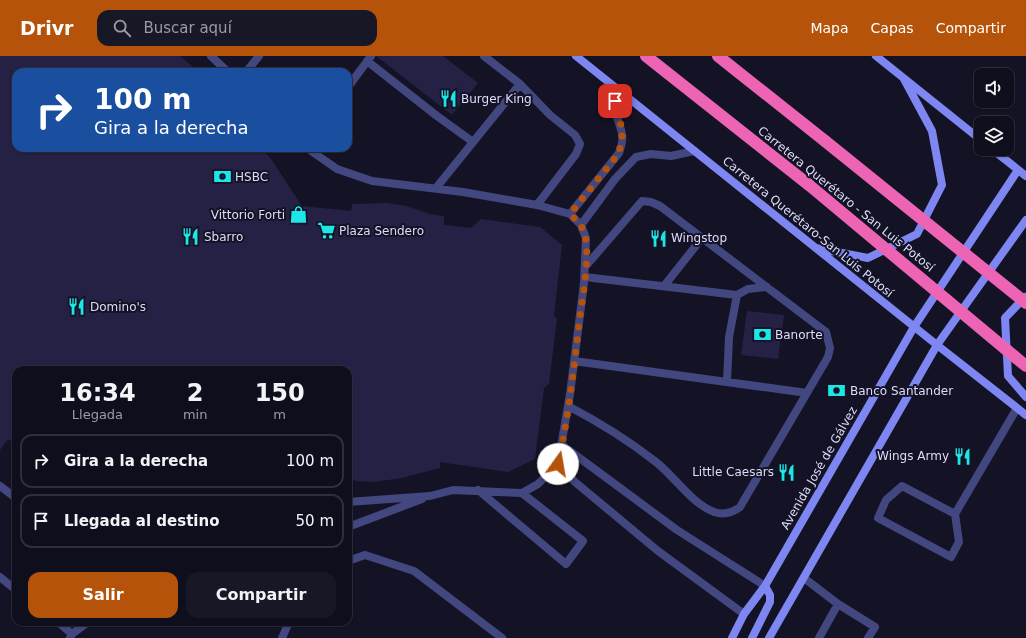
<!DOCTYPE html>
<html lang="es">
<head>
<meta charset="utf-8">
<style>
  body { margin:0; font-family:"DejaVu Sans",sans-serif; background:#181725; color:#f1f3f6; height:100vh; display:flex; flex-direction:column; font-size:15px; white-space:nowrap }
  * { box-sizing:border-box; margin:0 }
  p { font-size:13px; color:#9b9ca3 }
  .icon { flex:none; width:22px; height:22px; fill:none; stroke:currentColor; stroke-width:2; stroke-linecap:round; stroke-linejoin:round }
  .map { position:relative; flex:1; overflow:hidden }
  .drawer { position:absolute; left:12px; top:310px; width:340px; height:260px; display:flex; flex-direction:column; background:#0f0e1c; border-radius:12px; box-shadow:0 1px 3px #0004,0 0 0 1px #2f2e3b }
  .drawer>* { flex:none }
  .top-card { position:absolute; left:12px; top:12px; width:340px; height:84px; border-radius:12px; box-shadow:0 1px 3px #0004,0 0 0 1px #2f2e3b; background:#1a4fa0; color:#fff; overflow:hidden }
  .tools { position:absolute; left:974px; top:12px; display:grid; gap:8px }
  .tools a { display:grid; place-items:center; width:40px; height:40px; border-radius:8px; background:#0f0e1c; box-shadow:0 1px 3px #0004,0 0 0 1px #2f2e3b; font-size:20px }
  .pin { position:absolute; display:grid; place-items:center; width:34px; height:34px; color:#fff; margin:-17px; border-radius:8px; box-shadow:0 2px 6px #0006 }
  .me { position:absolute; width:44px; margin:-22px; rotate:13deg; stroke-linejoin:round; filter:drop-shadow(0 0 3px #0008) }
  .turn { display:flex; align-items:center; gap:14px; height:84px; padding:0 16px; font-size:18px }
  .turn .icon { width:52px; height:52px; stroke-width:2.5 }
  .turn b { display:block; font-size:28px; line-height:34px }
  .eta { display:flex; justify-content:space-evenly; align-items:center; height:68px; text-align:center }
  .eta b { font-size:24px; font-weight:600; line-height:28px }
  .cta { display:flex; gap:8px; margin-top:auto; padding:8px 16px }
  .cta a { flex:1; height:46px; border-radius:12px; background:#b45309; color:#fff; font-size:16px; font-weight:600; line-height:46px; text-align:center }
  .cta a+a { background:#181725; color:#f1f3f6 }
  ul { padding:0; list-style:none }
  li { display:flex; align-items:center; gap:12px; height:54px; margin:0 8px 6px; padding:0 8px; border:2px solid #2f2e3b; border-radius:12px }
  li div { flex:1 }
  li b { display:block; font-size:15px }
  li em { font-style:normal }
  header { display:flex; align-items:center; gap:24px; box-sizing:border-box; height:56px; padding:0 20px; background:#b45309; color:#fff }
  header strong { font-size:19px }
  nav { display:flex; gap:22px; margin-inline-start:auto; font-size:14px }
  .search { width:280px; height:36px; background:#181725; display:flex; align-items:center; gap:10px; box-sizing:border-box; padding:0 14px; border-radius:12px; color:#9b9ca3; font-size:15px }
  .map>svg:first-child { display:block }
</style>
</head>
<body>
<header>
<strong>Drivr</strong>
<div class="search"><svg class="icon" aria-label="search" viewBox="0 0 24 24"><circle cx="10" cy="10" r="6"/><path d="M15 15l6 6"/></svg>Buscar aquí</div>
<nav><a>Mapa</a><a>Capas</a><a>Compartir</a></nav>
</header>
<div class="map">
<svg width="1026" height="582" viewBox="0 0 1026 582">
  <rect width="100%" height="100%" fill="#141326"/>
  <path fill="#242145" d="M 0,0 L 180,0 L 199,16 L 16,16 L 16,92 L 261,92 L 271,103 L 302,150 L 351,155 L 352,148 L 387,147 L 407,150 L 430,158 L 444,160 L 444,169 L 471,172 L 481,163 L 540,171 L 562,189 L 554,259 L 557,263 L 549,328 L 544,332 L 535,403 L 508,416 L 440,406 L 440,412 L 402,422 L 374,426 L 356,425 L 348,422 L 348,314 L 16,314 L 16,355 L 14,358 L 16,361 L 16,390 L 8,383 L 0,394 Z
    M 376,0 L 443,0 L 478,27 L 452,59 Z
    M 747,255 L 784,259 L 778,303 L 741,299 Z"/>
  <g fill="none" stroke-linecap="round" stroke-linejoin="round">
    <path stroke="#434780" stroke-width="8" d="M 211,0 L 228,16
      M 484,0 L 520,28 L 550,59 L 575,79 L 580,88 L 576,98 L 537,149
      M 367,5 L 437,60 L 473,86
      M 246,16 L 259,0
      M 348,31 L 371,0
      M 307,92 L 337,113 L 372,125 L 463,136 L 537,149 L 570,158 L 581,169 L 586,182 L 584,227 L 570,338 L 558,408 L 538,428 L 522,437 L 453,434 L 430,440 L 348,446
      M 436,132 L 520,28
      M 570,158 L 619,97 C 625,80 622,77 617,61 C 615,51 614,40 613,30
      M 581,169 L 615,123 L 636,101 L 651,98 L 671,100 L 694,95
      M 585,221 L 737,239
      M 664,230 L 702,182
      M 574,305 L 807,337
      M 727,326 L 729,281 L 737,239 L 748,233 L 767,231
      M 568,350 C 599,366 629,385 656,406 C 675,421 691,447 714,456 C 723,459 732,457 740,451 L 828,301 L 830,292 L 826,276 L 660,150 L 651,146 L 642,145 L 585,211
      M 562,389 L 677,474 L 765,530
      M 558,408 L 575,426 L 658,495 L 744,558
      M 0,430 L 16,442
      M 902,430 L 955,458 L 959,486 L 951,501 L 878,462 L 886,444 Z
      M 478,434 L 566,508 L 583,485 L 522,437
      M 955,458 L 1017,352
      M 348,471 L 422,443
      M 804,522 L 838,548
      M 819,582 L 838,548 L 875,571 L 868,582"/>
    <path stroke="#434780" stroke-width="8" d="M 348,505 L 365,499 L 414,515 L 502,582
      M 0,521 L 16,534
      M 58,566 L 72,578
      M 70,582 L 72,578 L 88,566
      M 282,582 L 289,566"/>
    <path stroke="#7d86f1" stroke-width="8" d="M 576,0 L 937,289 L 1026,359
      M 876,0 L 981,84
      M 992,93 L 1026,120
      M 816,192 L 868,202 L 917,178 L 942,129 L 932,75 L 904,23
      M 1025,241 L 1005,262 L 1008,320 L 1026,341
      M 732,582 L 744,558 L 765,530 L 914,271 L 1018,114
      M 752,582 L 770,546 L 770,539 L 765,530
      M 769,582 L 937,289 L 1026,164"/>
    <path stroke="#ee64b4" stroke-width="12" d="M 646,0 L 809,129
      M 718,0 L 825,85"/>
    <path stroke="#ee64b4" stroke-width="12" d="M 825,85 L 1026,247
      M 809,129 L 1026,310"/>
  </g>
  <g fill="none" stroke-linecap="round" stroke-linejoin="round">
    <path stroke="#b45309" stroke-width="7" stroke-dasharray="0 12.6" d="M 558,408 C 569,359 574,310 580,260 C 583,239 590,200 585,180 C 583,170 577,165 570,158 L 619,97 L 623,74 L 618,61 L 615,45"/>
  </g>
  <defs>
    <symbol id="restaurant-bare" viewBox="-9 -9 18 18"><path d="M-5-6h1v4h1v-4h1v4h1v-4h1v5L-1.5 .5V6h-2V.5L-5-1ZM5-6V6H3V1.5H1.5Q1.5-4 5-6Z" fill="#1ce6e6" stroke="#141326" stroke-width="2.5" paint-order="stroke"/></symbol>
    <symbol id="bank-bare" viewBox="-9 -9 18 18"><path d="M-6-4H6V4H-6ZM0-2.3a2.3 2.3 0 1 0 0 4.6a2.3 2.3 0 1 0 0-4.6Z" fill="#1ce6e6" stroke="#141326" stroke-width="2.5" paint-order="stroke"/></symbol>
    <symbol id="shop-bare" viewBox="-9 -9 18 18"><path d="M-5-2.5h2.3a2.7 3.5 0 0 1 5.4 0H5L5.5 6h-11ZM-1.5-2.5h3a1.5 2.3 0 0 0-3 0Z" fill="#1ce6e6" stroke="#141326" stroke-width="2.5" paint-order="stroke"/></symbol>
    <symbol id="supermarket-bare" viewBox="-9 -9 18 18"><path d="M-6-5.5h2.5l.6 2H6L4.5 2H-2.5L-4.4-4H-6ZM-1.5 3.2a1.3 1.3 0 1 0 .1 0ZM3 3.2a1.3 1.3 0 1 0 .1 0Z" fill="#1ce6e6" stroke="#141326" stroke-width="2.5" paint-order="stroke"/></symbol>
  </defs>
  <g fill-rule="evenodd">
    <use href="#restaurant-bare" x="436" y="30" width="25" height="25"/>
    <use href="#bank-bare" x="210" y="108" width="25" height="25"/>
    <use href="#shop-bare" x="286" y="146" width="25" height="25"/>
    <use href="#supermarket-bare" x="314" y="162" width="25" height="25"/>
    <use href="#restaurant-bare" x="178" y="168" width="25" height="25"/>
    <use href="#restaurant-bare" x="646" y="170" width="25" height="25"/>
    <use href="#restaurant-bare" x="64" y="238" width="25" height="25"/>
    <use href="#bank-bare" x="750" y="266" width="25" height="25"/>
    <use href="#bank-bare" x="824" y="322" width="25" height="25"/>
    <use href="#restaurant-bare" x="950" y="388" width="25" height="25"/>
    <use href="#restaurant-bare" x="774" y="404" width="25" height="25"/>
  </g>
  <g text-anchor="middle" stroke-width="4" stroke-linejoin="round" paint-order="stroke">
    <g font-size="12" fill="#dcdcfb" stroke="#141326" text-anchor="start">
      <text x="461" y="47">Burger King</text>
      <text x="235" y="125">HSBC</text>
      <text x="285" y="163" text-anchor="end">Vittorio Forti</text>
      <text x="339" y="179">Plaza Sendero</text>
      <text x="204" y="185">Sbarro</text>
      <text x="671" y="186">Wingstop</text>
      <text x="90" y="255">Domino's</text>
      <text x="775" y="283">Banorte</text>
      <text x="850" y="339">Banco Santander</text>
      <text x="949" y="404" text-anchor="end">Wings Army</text>
      <text x="774" y="420" text-anchor="end">Little Caesars</text>
    </g>
    <g font-size="12" fill="#dcdcfb" stroke="#141326">
      <text transform="translate(846 143) rotate(39)" y="4">Carretera Querétaro - San Luis Potosí</text>
      <text transform="translate(808 171) rotate(39)" y="4">Carretera Querétaro-San Luis Potosí</text>
      <text transform="translate(819 412) rotate(-60)" y="4">Avenida José de Gálvez</text>
    </g>
  </g>
</svg>
<div class="tools">
<a><svg class="icon" aria-label="sound" viewBox="0 0 24 24"><path d="M4 9h4l5-4v14l-5-4H4zM17 9q2 3 0 6"/></svg></a>
<a><svg class="icon" aria-label="layers" viewBox="0 0 24 24"><path d="M12 4l9 5-9 5-9-5zM3 14l9 5 9-5"/></svg></a>
</div>
<div class="pin" style="left:615px;top:45px;background:#d93025"><svg class="icon" aria-label="arrive" viewBox="0 0 24 24"><path d="M6 21V4h12l-3 4 3 4H6"/></svg></div>
<svg class="me" style="left:558px;top:408px" viewBox="-20 -20 40 40"><circle r="19" fill="#fff"/><path d="M0-13L10 11 0 6-10 11z" fill="#b45309"/></svg>
<div class="top-card">
<div class="turn"><svg class="icon" aria-label="right" viewBox="0 0 24 24"><path d="M7 20v-9h11M14 6l5 5-5 5"/></svg><div><b>100 m</b>Gira a la derecha</div></div>
</div>
<section class="drawer">
<div class="eta">
<div><b>16:34</b><p>Llegada</p></div>
<div><b>2</b><p>min</p></div>
<div><b>150</b><p>m</p></div>
</div>
<ul>
<li><svg class="icon" aria-label="right" viewBox="0 0 24 24"><path d="M7 20v-9h11M14 6l5 5-5 5"/></svg><div><b>Gira a la derecha</b></div><em>100 m</em></li>
<li><svg class="icon" aria-label="arrive" viewBox="0 0 24 24"><path d="M6 21V4h12l-3 4 3 4H6"/></svg><div><b>Llegada al destino</b></div><em>50 m</em></li>
</ul>
<div class="cta"><a>Salir</a><a>Compartir</a></div>
</section>
</div>
</body>
</html>
